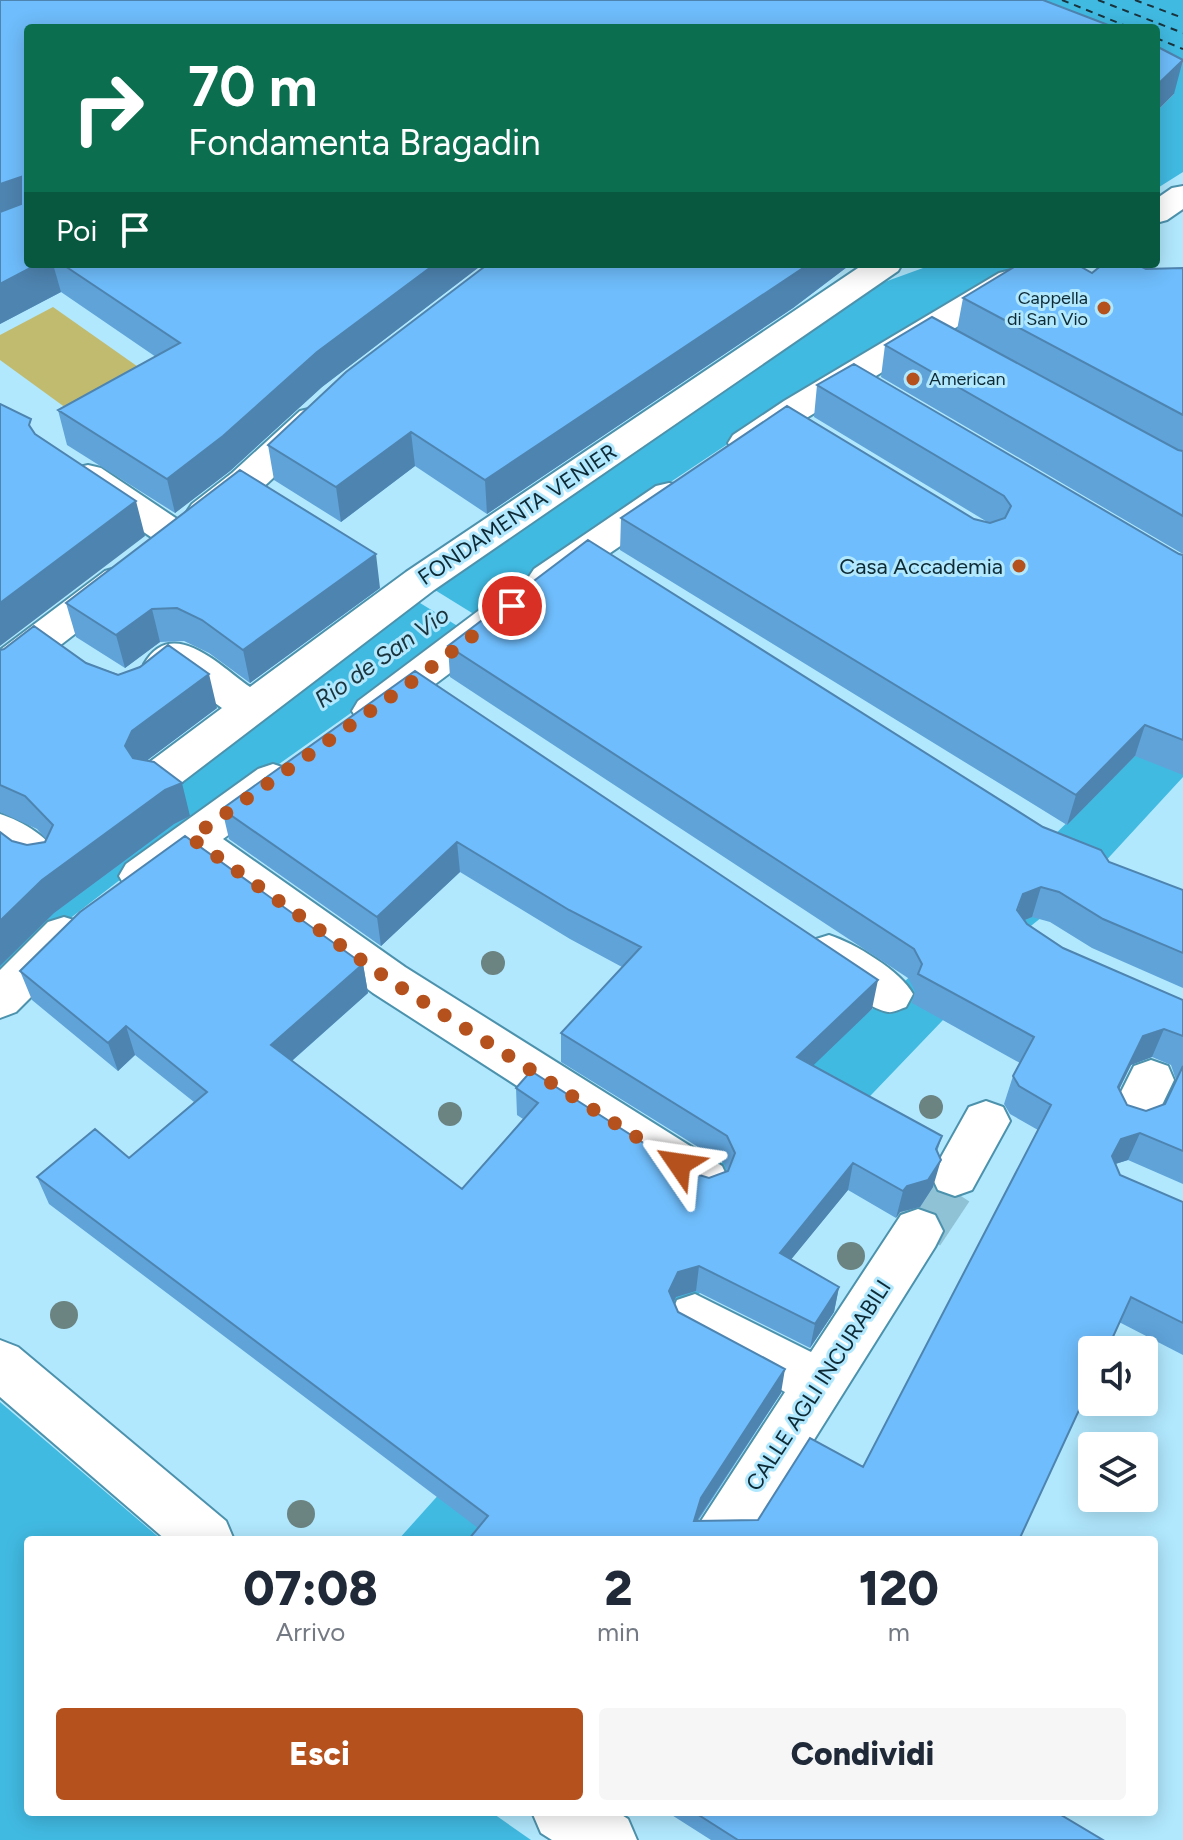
<!DOCTYPE html>
<html lang="it">
<head>
<meta charset="utf-8">
<style>
  body { margin:0; font-family:Figtree,sans-serif; background:#f6f6f7; color:#1f2937; height:100vh; display:flex; flex-direction:column; font-size:30px; white-space:nowrap }
  * { box-sizing:border-box; margin:0 }
  p { font-size:26px; color:#747a83 }
  .icon { flex:none; width:44px; height:44px; fill:none; stroke:currentColor; stroke-width:2; stroke-linecap:round; stroke-linejoin:round }
  .map { position:relative; flex:1; overflow:hidden }
  .details { position:absolute; left:24px; top:1536px; width:1134px; height:280px; display:flex; flex-direction:column; background:#fff; border-radius:8px; box-shadow:0 4px 20px #0003 }
  .details>* { flex:none }
  .banner { position:absolute; left:24px; top:24px; width:1136px; height:244px; border-radius:8px; box-shadow:0 4px 20px #0003; background:#0b6e4f; color:#fff; overflow:hidden }
  .tools { position:absolute; left:1078px; top:1336px; display:grid; gap:16px }
  .tools a { display:grid; place-items:center; width:80px; height:80px; border-radius:8px; background:#fff; box-shadow:0 4px 20px #0003; font-size:40px }
  .pin { position:absolute; display:grid; place-items:center; width:68px; height:68px; color:#fff; margin:-34px; border:4px solid #fff; border-radius:50%; box-shadow:0 2px 8px #0007 }
  .me { position:absolute; width:88px; margin:-44px; rotate:302deg; stroke-linejoin:round; filter:drop-shadow(0 0 6px #0008) }
  .turn { display:flex; align-items:center; gap:28px; height:168px; padding:0 32px; font-size:36px }
  .turn .icon { width:104px; height:104px; stroke-width:2.5 }
  .turn b { display:block; font-size:56px; line-height:68px }
  .then { display:flex; align-items:center; height:76px; padding:0 32px; background:#0003; gap:16px; font-size:30px }
  .eta { display:flex; justify-content:space-evenly; align-items:center; height:136px; text-align:center }
  .eta b { font-size:48px; font-weight:800; line-height:56px }
  .primary-button { display:flex; gap:16px; margin-top:auto; padding:16px 32px }
  .primary-button a { flex:1; height:92px; border-radius:8px; background:#b5511c; color:#fff; font-size:32px; font-weight:800; line-height:92px; text-align:center }
  .primary-button a+a { background:#f6f6f7; color:#1f2937 }
  .map>svg:first-child { display:block }
</style>
</head>
<body>
<div class="map">
<svg width="1183" height="1840" viewBox="0 0 1183 1840">
  <rect width="100%" height="100%" fill="#b1e8fe"/>
  <path fill="#c1bb6f" d="M 53,307 L 161,383 L 88,424 L 0,360 L 0,335 Z"/>
  <path fill="#41bae2" d="M 948,0 L 1183,0 L 1183,172 L 1156,189 L 1156,112 L 1174,94 L 1156,84 L 1156,28 L 1022,28 Z
    M 934,264 L 1019,264 L 771,415 L 570,549 L 448,644 L 165,845 L 68,920 L 0,988 L 0,918 L 65,848 L 846,296 Z
    M 1183,709 L 1183,777 L 1089,879 L 1016,938 L 943,1020 L 850,1117 L 489,1540 L 398,1540 L 564,1355 L 710,1176 L 798,1079 L 861,1018 L 897,989 Z
    M 0,1402 L 162,1540 L 28,1540 L 28,1812 L 491,1812 L 531,1840 L 0,1840 Z"/>
  <path fill="#b1e8fe" d="M 422,582 L 485,621 L 469,633 L 407,595 Z"/>
  <g fill="none" stroke-linecap="round" stroke-linejoin="round">
    <path stroke="#1a343d" stroke-width="2" stroke-dasharray="7 6" stroke-linecap="butt" d="M 1062,0 L 1131,28
      M 1098,0 L 1183,33
      M 1135,0 L 1183,18
      M 1156,38 L 1183,49"/>
    <path stroke="#90c2d6" stroke-width="53" stroke-dasharray="53 26" stroke-linecap="butt" d="M 918,1231 L 955,1175"/>
    <defs>
      <path id="minor" d="M 1183,186 L 1183,209 L 1167,220 L 1156,223 L 1156,199 L 1172,188 Z
        M 864,264 L 902,264 L 898,271 L 434,590 L 173,789 L 158,794 L 143,789 L 137,778 L 143,767 L 222,708 L 176,675 L 164,678 L 150,674 L 144,664 C 172,615 220,666 250,687 L 406,572 Z
        M 1011,270 L 1023,273 L 1028,280 L 1023,287 L 808,417 L 759,451 L 746,455 L 733,451 L 728,443 L 733,435 L 784,401 L 999,273 Z
        M 313,408 L 326,411 L 331,419 L 326,427 C 300,451 246,509 216,522 C 207,526 201,524 192,522 L 186,513 L 192,504 L 232,473 L 300,411 Z
        M 88,465 L 101,468 L 189,527 L 195,536 L 189,545 L 176,549 L 163,545 L 75,486 L 70,477 L 75,468 Z
        M 669,483 L 682,486 L 687,495 L 682,504 L 560,587 L 547,591 L 534,587 L 528,578 L 534,569 L 656,486 Z
        M 119,567 L 133,571 L 138,580 L 133,589 L 14,681 L 0,685 L 0,650 L 105,571 Z
        M 496,604 L 510,608 L 515,618 L 510,628 L 386,721 L 372,726 L 358,721 L 352,711 L 358,701 L 482,608 Z
        M 273,764 L 288,769 L 294,780 L 288,791 L 223,839 L 405,967 L 722,1166 L 729,1181 L 722,1196 L 705,1202 L 688,1196 L 373,993 L 192,861 C 171,877 153,897 126,888 L 119,876 L 126,864 L 258,769 Z
        M 0,814 C 23,821 51,839 62,860 L 56,872 C 32,880 19,867 0,853 Z
        M 64,917 L 80,922 L 86,935 L 80,948 L 16,1012 L 0,1018 L 0,970 L 48,922 Z
        M 829,935 C 854,943 901,971 913,994 L 906,1007 C 900,1009 893,1013 888,1012 C 868,1009 816,970 807,953 L 813,940 Z
        M 1151,1060 L 1168,1066 L 1174,1080 L 1150,1130 L 1133,1136 L 1116,1130 L 1109,1116 L 1134,1066 Z
        M 986,1101 L 1003,1107 L 1010,1121 L 972,1190 L 955,1196 L 938,1190 L 931,1175 L 969,1107 Z
        M 918,1209 L 935,1215 L 943,1231 L 935,1247 L 751,1540 L 693,1540 L 701,1521 L 785,1392 L 677,1334 L 670,1317 L 677,1300 L 695,1294 L 811,1352 L 901,1215 Z
        M 0,1340 L 18,1347 L 226,1521 L 234,1540 L 166,1540 L 0,1397 Z
        M 532,1812 L 617,1812 L 628,1819 L 637,1840 L 552,1840 L 541,1833 Z"/>
    </defs>
    <use href="#minor" stroke="#4d92ac" stroke-width="4"/>
    <use href="#minor" fill="#fff" fill-rule="evenodd"/>
  </g>
  <g fill="#6b8381">
    <circle cx="493" cy="963" r="12"/>
    <circle cx="931" cy="1107" r="12"/>
    <circle cx="450" cy="1114" r="12"/>
    <circle cx="851" cy="1256" r="14"/>
    <circle cx="64" cy="1315" r="14"/>
    <circle cx="301" cy="1514" r="14"/>
  </g>
  <path fill="#5fa3d9" fill-rule="evenodd" d="M 0,0 L 28,28 L 28,264 L 483,264 L 322,387 L 230,471 L 175,513 L 67,445 L 58,410 L 156,357 L 61,292 L 0,324 Z
    M 488,264 L 851,264 L 793,308 L 487,514 L 415,466 L 341,522 L 274,480 L 268,445 Z
    M 1183,268 L 1183,554 L 881,377 L 885,345 L 957,330 L 963,298 L 1092,273 Z
    M 817,385 L 1183,555 L 1183,775 L 1135,756 L 1067,825 L 620,550 L 621,518 L 974,519 L 989,523 L 814,417 Z
    M 380,588 L 250,683 L 209,653 L 184,641 L 160,642 L 125,668 L 76,637 L 66,603 Z
    M 448,646 L 1043,827 L 1109,862 L 1183,890 L 1183,988 L 1092,948 L 1050,922 L 1032,917 L 1025,920 L 1027,924 L 1063,948 L 1183,1000 L 1183,1184 L 1128,1160 L 1115,1164 L 1120,1175 L 1183,1202 L 1183,1355 L 1119,1322 L 1019,1540 L 478,1528 L 49,1204 L 37,1177 L 129,1158 L 194,1102 L 135,1055 L 118,1071 L 32,1000 L 20,971 L 363,964 L 368,993 L 292,1061 L 462,1189 L 523,1119 L 517,1115 L 516,1088 L 689,1172 L 709,1178 L 727,1171 L 724,1163 L 561,1062 L 561,1033 L 622,967 L 570,939 L 460,872 L 381,946 L 229,839 L 222,809 L 415,671 L 872,1009 L 813,1065 L 942,1136 L 937,1152 L 933,1187 L 920,1207 L 900,1212 L 896,1218 L 848,1190 L 791,1259 L 839,1287 L 834,1312 L 810,1348 L 696,1291 L 676,1297 L 674,1302 L 678,1312 L 781,1393 L 698,1521 L 758,1520 L 863,1467 L 1038,1130 L 1010,1114 L 1004,1104 L 1013,1076 L 1020,1063 L 912,1003 L 915,991 L 908,978 L 450,677 ZM 1152,1057 L 1171,1065 L 1176,1080 L 1165,1104 L 1146,1111 L 1127,1105 L 1119,1090 L 1131,1065 Z
    M 0,650 L 86,663 L 217,708 L 146,761 L 190,816 L 174,824 L 54,913 L 0,966 L 0,832 L 12,841 L 27,845 L 45,842 L 46,839 L 37,829 L 0,812 Z
    M 667,1812 L 1056,1812 L 1103,1840 L 711,1840 Z"/>
  <path fill="#4e84b0" d="M 1183,60 L 1174,94 L 1156,112 L 1156,86 Z
    M 21,177 L 28,205 L 0,222 L 0,184 Z
    M 38,264 L 53,264 L 61,292 L 0,324 L 0,284 Z
    M 435,264 L 483,264 L 322,387 L 230,471 L 175,513 L 167,479 L 317,352 Z
    M 809,264 L 851,264 L 793,308 L 487,514 L 485,480 Z
    M 411,432 L 415,466 L 341,522 L 336,487 Z
    M 136,501 L 145,536 L 0,646 L 0,603 Z
    M 376,554 L 380,588 L 250,683 L 243,650 Z
    M 152,609 L 160,642 L 125,668 L 116,635 Z
    M 209,674 L 217,708 L 141,765 L 134,779 L 125,746 L 132,731 Z
    M 1145,725 L 1135,756 L 1067,825 L 1076,795 Z
    M 182,783 L 190,816 L 174,824 L 54,913 L 0,966 L 0,921 L 42,880 L 165,790 Z
    M 457,842 L 460,872 L 381,946 L 377,917 Z
    M 1041,887 L 1032,917 L 1014,924 L 1023,894 Z
    M 363,964 L 368,993 L 278,1073 L 271,1045 Z
    M 878,980 L 872,1009 L 793,1085 L 797,1057 Z
    M 126,1026 L 135,1055 L 118,1071 L 108,1043 Z
    M 1164,1029 L 1152,1057 L 1131,1065 L 1106,1115 L 1118,1087 L 1143,1036 Z
    M 1140,1133 L 1128,1160 L 1109,1166 L 1112,1156 L 1121,1139 Z
    M 941,1160 L 933,1187 L 920,1207 L 900,1212 L 896,1218 L 903,1191 L 907,1186 Z
    M 853,1163 L 848,1190 L 776,1278 L 780,1253 Z
    M 699,1266 L 696,1291 L 676,1297 L 667,1316 L 669,1291 L 678,1272 Z
    M 839,1287 L 834,1312 L 810,1348 L 815,1324 Z
    M 785,1369 L 781,1393 L 698,1519 L 692,1540 L 694,1521 L 701,1498 Z"/>
  <path fill="#6fbdfc" stroke="#4e84b0" stroke-width="2" d="M 0,0 L 1043,0 L 1116,28 L 28,28 L 28,264 L 38,264 L 0,284 L 0,212 L 21,204 L 21,177 L 0,184 Z
    M 1156,46 L 1183,60 L 1156,86 Z
    M 62,264 L 435,264 L 317,352 L 223,436 L 167,479 L 58,410 L 180,343 Z
    M 488,264 L 809,264 L 485,480 L 411,432 L 336,487 L 268,445 L 346,372 Z
    M 1019,264 L 1076,264 L 1092,273 L 1103,264 L 1136,264 L 1146,269 L 1183,268 L 1183,415 L 963,298 Z
    M 932,317 L 1178,450 L 1183,451 L 1183,516 L 885,345 Z
    M 854,364 L 1179,554 L 1183,555 L 1183,740 L 1145,725 L 1076,795 L 621,518 L 787,406 L 974,519 L 990,523 L 1005,518 L 1011,506 L 1004,496 L 817,385 Z
    M 0,404 L 31,419 L 29,425 L 35,434 L 136,501 L 0,603 Z
    M 240,470 L 376,554 L 243,650 L 202,620 L 177,608 L 152,609 L 116,635 L 66,603 Z
    M 588,540 L 1043,827 L 1101,850 L 1109,862 L 1183,890 L 1183,953 L 1103,919 L 1059,892 L 1041,887 L 1023,894 L 1017,910 L 1027,924 L 1063,948 L 1183,1000 L 1183,1036 L 1164,1029 L 1143,1036 L 1118,1087 L 1127,1105 L 1146,1111 L 1165,1104 L 1183,1066 L 1183,1151 L 1140,1133 L 1121,1139 L 1112,1156 L 1120,1175 L 1183,1202 L 1183,1323 L 1131,1297 L 1107,1350 L 1092,1350 L 1092,1382 L 1019,1540 L 468,1540 L 488,1516 L 37,1177 L 95,1129 L 129,1158 L 207,1092 L 126,1026 L 108,1043 L 20,971 L 80,912 L 185,836 L 363,964 L 271,1045 L 462,1189 L 538,1103 L 516,1088 L 531,1071 L 689,1172 L 709,1178 L 728,1171 L 735,1153 L 727,1136 L 561,1033 L 641,947 L 569,910 L 457,842 L 377,917 L 222,809 L 415,671 L 878,980 L 797,1057 L 942,1136 L 936,1149 L 941,1160 L 928,1180 L 907,1186 L 903,1191 L 853,1163 L 780,1253 L 839,1287 L 815,1324 L 699,1266 L 678,1272 L 669,1291 L 678,1312 L 785,1369 L 701,1498 L 694,1521 L 758,1520 L 810,1438 L 863,1467 L 1051,1105 L 1019,1086 L 1013,1076 L 1034,1037 L 918,974 L 922,964 L 914,949 L 448,646 Z
    M 34,626 L 86,663 L 118,675 L 140,667 L 168,645 L 209,674 L 132,731 L 125,746 L 133,758 L 154,762 L 182,783 L 165,790 L 42,880 L 0,921 L 0,832 L 12,841 L 27,845 L 45,842 L 53,825 L 25,796 L 0,785 L 0,650 L 4,649 Z
    M 694,1812 L 1056,1812 L 1103,1840 L 738,1840 Z"/>
  <g fill="none" stroke-linecap="round" stroke-linejoin="round">
    <path stroke="#b5511c" stroke-width="14" stroke-dasharray="0 25.2" d="M 512,606 L 417,678 L 191,838 L 389,980 L 679,1164"/>
  </g>
  <g fill="#b5511c" stroke="#b1e8fe" stroke-width="3">
    <circle cx="1104" cy="308" r="8"/>
    <circle cx="913" cy="379" r="8"/>
    <circle cx="1019" cy="566" r="8"/>
  </g>
  <g text-anchor="middle" stroke-width="6" stroke-linejoin="round" paint-order="stroke">
    <g font-size="18" fill="#0d2a35" stroke="#b1e8fe" text-anchor="end">
      <text x="1088" y="304">Cappella<tspan x="1088" dy="21">di San Vio</tspan></text>
      <text x="929" y="385" text-anchor="start">American</text>
    </g>
    <g font-size="22" fill="#0d2a35" stroke="#b1e8fe">
      <text transform="translate(517 514) rotate(-34)" y="8">FONDAMENTA VENIER</text>
      <text transform="translate(818 1385) rotate(-57)" y="8">CALLE AGLI INCURABILI</text>
    </g>
    <g font-size="22" fill="#0d2a35" stroke="#b1e8fe" text-anchor="end">
      <text x="1003" y="574">Casa Accademia</text>
    </g>
    <g font-size="24" font-style="italic" fill="#1a343d" stroke="#b1e8fe">
      <text transform="translate(382 657) rotate(-35)" y="8">Rio de San Vio</text>
    </g>
  </g>
</svg>
<div class="tools">
<a><svg class="icon" aria-label="sound" viewBox="0 0 24 24"><path d="M4 9h4l5-4v14l-5-4H4zM17 9q2 3 0 6"/></svg></a>
<a><svg class="icon" aria-label="layers" viewBox="0 0 24 24"><path d="M12 4l9 5-9 5-9-5zM3 14l9 5 9-5"/></svg></a>
</div>
<div class="pin" style="left:512px;top:606px;background:#d93025"><svg class="icon" aria-label="arrive" viewBox="0 0 24 24"><path d="M6 21V4h12l-3 4 3 4H6"/></svg></div>
<svg class="me" style="left:679px;top:1164px" viewBox="-20 -20 40 40"><path d="M0-17L14 15 0 8-14 15z" fill="#b5511c" stroke="#fff" stroke-width="4"/></svg>
<div class="banner">
<div class="turn"><svg class="icon" aria-label="right" viewBox="0 0 24 24"><path d="M7 20v-9h11M14 6l5 5-5 5"/></svg><div><b>70 m</b>Fondamenta Bragadin</div></div>
<div class="then">Poi<svg class="icon" aria-label="arrive" viewBox="0 0 24 24"><path d="M6 21V4h12l-3 4 3 4H6"/></svg></div>
</div>
<section class="details">
<div class="eta">
<div><b>07:08</b><p>Arrivo</p></div>
<div><b>2</b><p>min</p></div>
<div><b>120</b><p>m</p></div>
</div>
<div class="primary-button"><a>Esci</a><a>Condividi</a></div>
</section>
</div>
</body>
</html>
